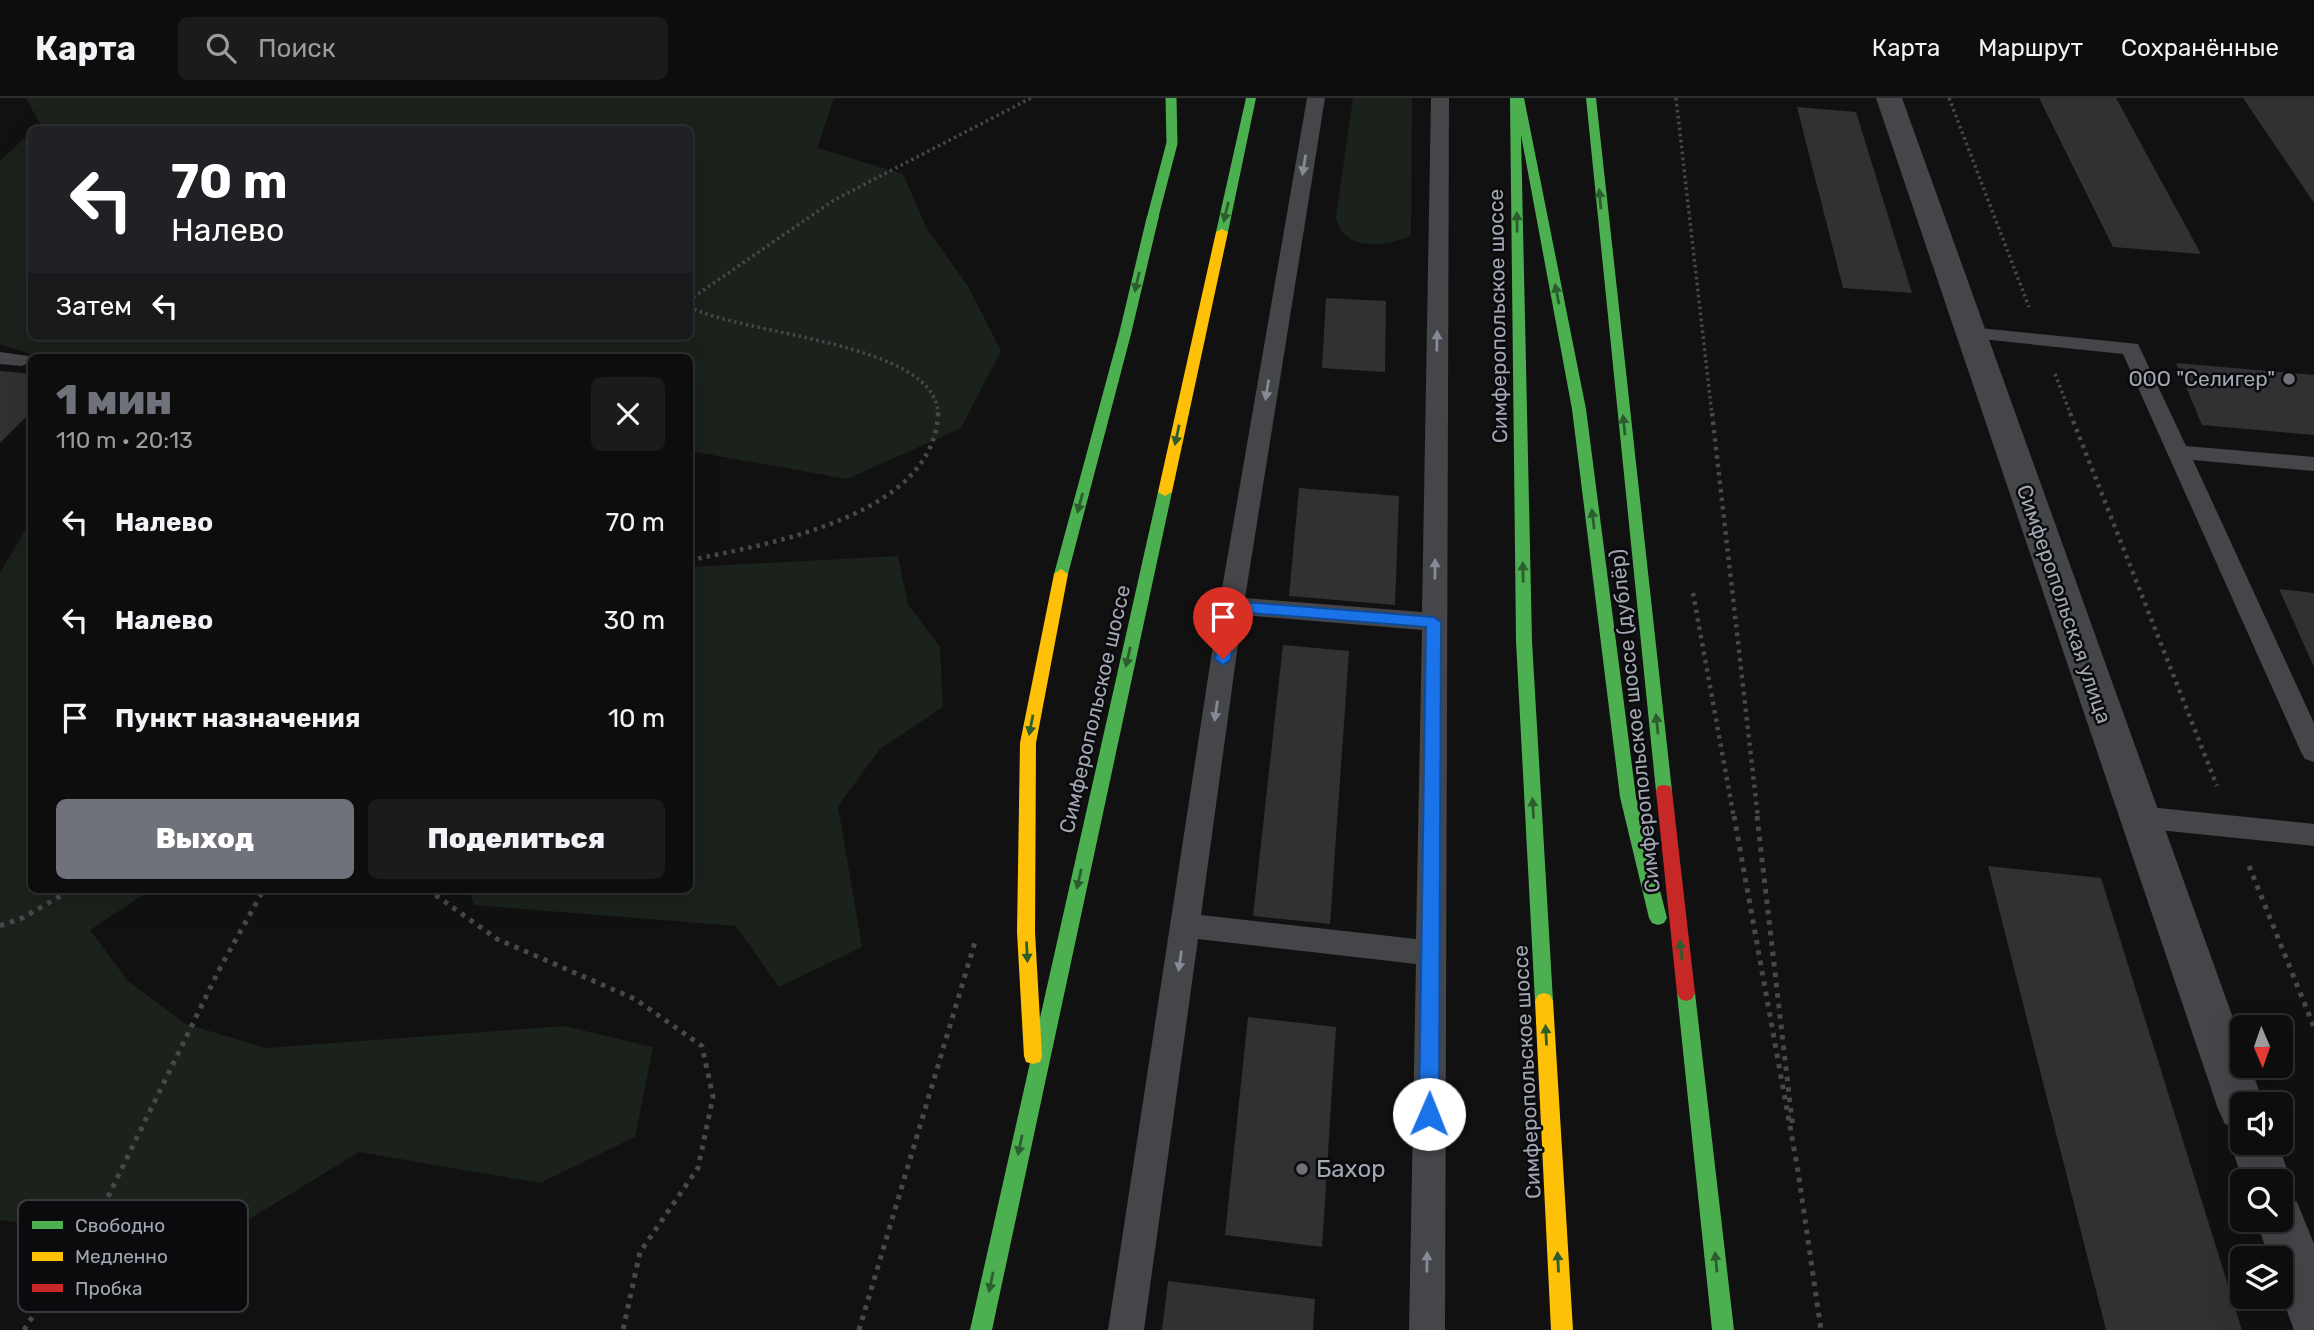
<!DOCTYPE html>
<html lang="ru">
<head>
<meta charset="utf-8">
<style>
  body { margin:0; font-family:Rubik,sans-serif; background:#1b1b1b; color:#f1f3f6; height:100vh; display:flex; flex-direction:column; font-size:26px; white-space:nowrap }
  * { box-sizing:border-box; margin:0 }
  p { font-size:23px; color:#9a9c9d }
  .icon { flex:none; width:38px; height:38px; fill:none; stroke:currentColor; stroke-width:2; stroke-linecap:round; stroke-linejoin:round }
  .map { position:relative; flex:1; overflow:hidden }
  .sheet { position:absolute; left:28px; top:256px; width:665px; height:539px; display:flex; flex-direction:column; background:#0d0d0d; border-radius:10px; box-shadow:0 7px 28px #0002,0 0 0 2px #2d2d2e }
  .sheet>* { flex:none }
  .banner { position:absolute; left:28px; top:28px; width:665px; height:214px; border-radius:10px; box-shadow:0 7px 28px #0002,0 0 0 2px #2d2d2e; background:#202124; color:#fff; overflow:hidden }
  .needle { width:46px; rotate:178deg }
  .buttons { position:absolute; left:2230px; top:917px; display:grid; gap:14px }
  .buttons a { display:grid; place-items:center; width:63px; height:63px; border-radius:10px; background:#0d0d0d; box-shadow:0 7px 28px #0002,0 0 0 2px #2d2d2e; font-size:35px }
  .pin { position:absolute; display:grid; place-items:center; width:60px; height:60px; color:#fff; margin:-72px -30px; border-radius:50% 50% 50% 0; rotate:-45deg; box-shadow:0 0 7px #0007 }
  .pin .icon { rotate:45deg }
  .me { position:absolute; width:77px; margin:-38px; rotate:1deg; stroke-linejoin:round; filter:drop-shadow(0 0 5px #0008) }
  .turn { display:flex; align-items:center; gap:24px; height:147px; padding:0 28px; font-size:32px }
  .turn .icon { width:91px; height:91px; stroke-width:2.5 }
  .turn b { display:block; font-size:49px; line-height:60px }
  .then { display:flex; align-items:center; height:66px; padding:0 28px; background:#0003; gap:14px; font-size:26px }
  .round { display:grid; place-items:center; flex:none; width:74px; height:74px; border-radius:10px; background:#1b1b1b }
  .headline { display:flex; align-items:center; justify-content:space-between; height:119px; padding:0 28px }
  h1 { font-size:42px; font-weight:800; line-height:52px; color:#6f727a }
  .cta { display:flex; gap:14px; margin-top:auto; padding:14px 28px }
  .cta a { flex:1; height:80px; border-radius:10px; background:#6f727a; color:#fff; font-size:28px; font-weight:800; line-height:80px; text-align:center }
  .cta a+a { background:#1b1b1b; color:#f1f3f6 }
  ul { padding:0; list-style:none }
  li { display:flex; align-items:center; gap:21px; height:98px; padding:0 28px }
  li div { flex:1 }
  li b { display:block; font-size:26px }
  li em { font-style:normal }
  header { display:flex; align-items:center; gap:42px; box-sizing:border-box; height:98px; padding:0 35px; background:#0d0d0d; border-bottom:2px solid #2d2d2e }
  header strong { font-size:33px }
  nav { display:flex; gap:38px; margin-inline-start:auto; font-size:24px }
  .search { width:490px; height:63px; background:#1b1b1b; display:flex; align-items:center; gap:18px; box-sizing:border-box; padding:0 24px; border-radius:10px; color:#9a9c9d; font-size:26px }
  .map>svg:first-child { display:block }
</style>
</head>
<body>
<header>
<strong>Карта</strong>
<div class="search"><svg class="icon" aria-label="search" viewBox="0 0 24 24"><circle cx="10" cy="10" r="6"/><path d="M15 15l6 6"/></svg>Поиск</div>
<nav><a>Карта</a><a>Маршрут</a><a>Сохранённые</a></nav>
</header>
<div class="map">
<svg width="2314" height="1232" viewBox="0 0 2314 1232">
  <rect width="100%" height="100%" fill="#111"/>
  <path fill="#1b211b" d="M 26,0 L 834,0 L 817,50 L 903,76 L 927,131 L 968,188 L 1001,253 L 961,330 L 847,381 L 690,353 L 690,259 L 38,259 L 0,246 L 0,63 L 31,34 L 32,238 L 690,238 L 690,32 L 34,32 L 40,26 Z
    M 1353,0 L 1412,0 L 1411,138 C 1385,149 1343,154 1336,119 Z
    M 31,422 L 32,791 L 152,791 L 90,832 L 128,883 L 186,926 L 266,950 L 564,928 L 653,949 L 635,1039 L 540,1085 L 359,1054 L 150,1182 L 68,1132 L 0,1122 L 0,475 Z
    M 898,458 L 908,506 L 940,549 L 943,609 L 880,651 L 838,708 L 862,849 L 779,889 L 736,828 L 474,807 L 468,791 L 690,791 L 690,469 Z"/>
  <path fill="#313133" d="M 2039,0 L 2116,0 L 2201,156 L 2113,149 Z
    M 2243,0 L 2314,0 L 2314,105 Z
    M 1797,9 L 1856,14 L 1912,195 L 1843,190 Z
    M 1326,200 L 1386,203 L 1385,274 L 1322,270 Z
    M 2176,265 L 2314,277 L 2314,337 L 2202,327 Z
    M 0,273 L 32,276 L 32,313 L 0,345 Z
    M 1299,390 L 1399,398 L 1395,507 L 1289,498 Z
    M 2279,491 L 2314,495 L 2314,569 Z
    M 1283,547 L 1349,553 L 1330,826 L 1253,818 Z
    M 1988,768 L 2101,780 L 2242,1232 L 2106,1232 Z
    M 1248,919 L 1336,929 L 1322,1149 L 1225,1137 Z
    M 1168,1183 L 1315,1201 L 1313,1232 L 1162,1232 Z"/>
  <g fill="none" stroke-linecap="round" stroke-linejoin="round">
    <path stroke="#47484c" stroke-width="3.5" stroke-dasharray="2.5 3.5" stroke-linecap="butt" d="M 1676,0 L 1712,317
      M 1949,0 L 2029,209
      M 2055,276 L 2071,317
      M 938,317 C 939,244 740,237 690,209 L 692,200 L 834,102 L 1031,0"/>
    <path stroke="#47484c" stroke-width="4.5" stroke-dasharray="3.5 5" stroke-linecap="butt" d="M 1712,315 L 1758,720
      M 2070,315 L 2217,688
      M 690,462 C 769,446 935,418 938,315
      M 1693,495 L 1734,720"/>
    <path stroke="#47484c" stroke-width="5" stroke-dasharray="4.5 6" stroke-linecap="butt" d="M 1734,718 L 1798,1073 L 1821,1232
      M 1757,718 L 1793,1031
      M 2249,768 L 2314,929
      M 427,791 L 497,841 L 635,901 L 702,948 L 713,999 L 698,1070 L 640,1154 L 623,1232
      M 0,828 L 22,820 L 73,791
      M 24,1232 L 101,1113 L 220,870 L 264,791
      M 859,1232 L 975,844"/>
    <path fill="#45464a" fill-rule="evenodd" d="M 1307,0 L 1325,0 L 1245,500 L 1422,514 L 1431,0 L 1449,0 L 1445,1232 L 1409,1232 L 1416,866 L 1198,841 L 1144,1232 L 1108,1232 L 1219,508 ZM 1242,517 L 1422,532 L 1416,841 L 1201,817 Z
      M 1969,229 L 2138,246 L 2186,348 L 2314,359 L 2314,373 L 2193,362 L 2314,625 L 2314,664 L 2305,661 L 2301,654 L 2123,256 L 1962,239 L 1959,235 L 1962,231 Z
      M 0,254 L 29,258 L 32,263 L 22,268 L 0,266 Z
      M 2139,708 L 2314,726 L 2314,748 L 2139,730 L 2129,727 L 2125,719 L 2129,711 Z"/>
    <path fill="#45464a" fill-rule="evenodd" d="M 1876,0 L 1902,0 L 2242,945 L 2242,968 L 2250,968 L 2264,1006 L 2242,1006 L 2242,1045 L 2278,1045 L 2291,1083 L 2284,1099 L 2297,1104 L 2314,1146 L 2314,1232 L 2294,1232 C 2283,1204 2280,1191 2280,1160 L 2269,1160 L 2256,1122 L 2280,1122 L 2280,1083 L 2243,1083 L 2230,1045 L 2237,1030 L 2225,1026 L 2218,1011 Z"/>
    <path fill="#4caf50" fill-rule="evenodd" d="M 1246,0 L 1256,0 L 1228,134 L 1222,137 L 1216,134 Z
      M 1510,0 L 1524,0 L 1586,311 L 1636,699 L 1667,820 L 1664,825 L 1658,827 L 1652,825 L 1649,820 L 1620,699 L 1572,311 L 1521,37 L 1532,543 L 1553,903 L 1550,909 L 1544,911 L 1538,909 L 1535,903 L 1516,543 Z
      M 1586,0 L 1596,0 L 1672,693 L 1670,698 L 1658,698 L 1656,693 Z
      M 1153,115 L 1159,118 L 1131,236 L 1068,476 L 1061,481 L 1054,476 L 1119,236 L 1147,118 Z
      M 1165,390 L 1172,394 L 992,1232 L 970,1232 L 1158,394 Z
      M 1686,887 L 1692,889 L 1695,895 L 1734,1232 L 1712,1232 L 1677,895 L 1680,889 Z"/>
    <path fill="#ffc107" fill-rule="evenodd" d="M 1222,131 L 1228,134 L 1172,394 L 1165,398 L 1158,394 L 1216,134 Z
      M 1061,471 L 1068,476 L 1036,645 L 1035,834 L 1042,958 L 1040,964 L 1033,966 L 1026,964 L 1024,958 L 1017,834 L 1020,645 L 1054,476 Z
      M 1544,895 L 1550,897 L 1553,903 L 1573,1232 L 1551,1232 L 1535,903 L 1538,897 Z"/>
    <path fill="#c62828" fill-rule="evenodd" d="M 1664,687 L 1670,688 L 1672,693 L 1695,895 L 1692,901 L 1686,903 L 1680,901 L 1677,895 L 1656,693 L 1658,688 Z"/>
    <path stroke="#4caf50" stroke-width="11" d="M 1153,118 L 1172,45 L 1171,0"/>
  </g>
  <defs><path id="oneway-solid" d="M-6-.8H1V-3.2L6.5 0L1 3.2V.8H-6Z" transform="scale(1.75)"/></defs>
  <g fill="#858a94">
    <use href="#oneway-solid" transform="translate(1304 67) rotate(99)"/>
    <use href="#oneway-solid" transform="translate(1437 243) rotate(-89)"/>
    <use href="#oneway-solid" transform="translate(1267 292) rotate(99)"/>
    <use href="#oneway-solid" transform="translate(1435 471) rotate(-89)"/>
    <use href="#oneway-solid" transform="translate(1216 613) rotate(98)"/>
    <use href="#oneway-solid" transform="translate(1180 863) rotate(98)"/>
    <use href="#oneway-solid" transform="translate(1427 1164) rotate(-89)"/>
  </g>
  <g fill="#2c5d2e">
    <use href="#oneway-solid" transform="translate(1600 101) rotate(-95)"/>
    <use href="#oneway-solid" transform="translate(1226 114) rotate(103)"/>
    <use href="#oneway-solid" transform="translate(1517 124) rotate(-91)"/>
    <use href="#oneway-solid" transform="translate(1137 184) rotate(103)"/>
    <use href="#oneway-solid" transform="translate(1557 196) rotate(-101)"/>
    <use href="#oneway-solid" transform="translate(1624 327) rotate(-96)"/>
    <use href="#oneway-solid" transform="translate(1177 337) rotate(102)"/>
    <use href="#oneway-solid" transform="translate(1080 405) rotate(105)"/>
    <use href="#oneway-solid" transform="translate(1593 421) rotate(-97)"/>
    <use href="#oneway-solid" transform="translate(1523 474) rotate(-91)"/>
    <use href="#oneway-solid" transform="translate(1128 559) rotate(103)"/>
    <use href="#oneway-solid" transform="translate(1657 626) rotate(-96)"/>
    <use href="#oneway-solid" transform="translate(1031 627) rotate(101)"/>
    <use href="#oneway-solid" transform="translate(1533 710) rotate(-93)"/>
    <use href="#oneway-solid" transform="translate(1079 781) rotate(103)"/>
    <use href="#oneway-solid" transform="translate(1681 852) rotate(-96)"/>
    <use href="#oneway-solid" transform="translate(1027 854) rotate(87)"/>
    <use href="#oneway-solid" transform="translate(1546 937) rotate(-93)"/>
    <use href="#oneway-solid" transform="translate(1020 1047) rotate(102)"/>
    <use href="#oneway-solid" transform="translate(1558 1164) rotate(-93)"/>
    <use href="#oneway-solid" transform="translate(1716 1164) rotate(-96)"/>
    <use href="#oneway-solid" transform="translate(991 1184) rotate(102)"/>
  </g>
  <path fill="#1a73e8" stroke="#114b97" stroke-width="2" d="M 1231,503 L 1434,519 L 1441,524 L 1439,1016 L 1436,1023 L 1429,1025 L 1422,1023 L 1419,1016 L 1426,529 L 1237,514 L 1231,561 L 1223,567 L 1215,561 L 1223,508 Z"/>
  <g fill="#6f727a" stroke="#0b0b0d" stroke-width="2.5">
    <circle cx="2289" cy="281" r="7"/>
    <circle cx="1302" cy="1071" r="7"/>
  </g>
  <g text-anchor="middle" stroke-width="5" stroke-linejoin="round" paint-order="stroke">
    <g font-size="21" fill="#a1a7b3" stroke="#0b0b0d">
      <text transform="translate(1498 218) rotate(-91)" y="7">Симферопольское шоссе</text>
      <text transform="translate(2064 506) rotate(71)" y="7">Симферопольская улица</text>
      <text transform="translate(1095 611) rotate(-77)" y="7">Симферопольское шоссе</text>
      <text transform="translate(1635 623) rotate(-96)" y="7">Симферопольское шоссе (дублёр)</text>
      <text transform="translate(1527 974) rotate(-93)" y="7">Симферопольское шоссе</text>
    </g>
    <g font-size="21" fill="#a1a7b3" stroke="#0b0b0d" text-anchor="end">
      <text x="2275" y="288">ООО "Селигер"</text>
    </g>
    <g font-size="24" fill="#a1a7b3" stroke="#0b0b0d" text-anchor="start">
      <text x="1316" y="1079">Бахор</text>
    </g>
  </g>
  <rect x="18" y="1102" width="230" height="112" rx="10" fill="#0b0b0d" stroke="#383a3f" stroke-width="2"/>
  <rect x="32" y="1123" width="31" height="8" fill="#4caf50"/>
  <rect x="32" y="1154" width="31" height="9" fill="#ffc107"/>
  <rect x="32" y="1186" width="31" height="8" fill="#c62828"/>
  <g font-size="19" fill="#a1a7b3">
    <text x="75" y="1134">Свободно</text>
    <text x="75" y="1165">Медленно</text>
    <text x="75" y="1197">Пробка</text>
  </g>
</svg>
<div class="buttons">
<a><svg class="needle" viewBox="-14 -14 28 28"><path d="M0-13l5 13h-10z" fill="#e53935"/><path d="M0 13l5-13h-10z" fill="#9a9c9d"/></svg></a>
<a><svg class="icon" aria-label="sound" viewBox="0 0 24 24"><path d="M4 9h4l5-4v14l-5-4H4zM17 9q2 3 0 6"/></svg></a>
<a><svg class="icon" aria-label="search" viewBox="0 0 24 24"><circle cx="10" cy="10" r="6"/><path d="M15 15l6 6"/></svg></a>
<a><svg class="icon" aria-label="layers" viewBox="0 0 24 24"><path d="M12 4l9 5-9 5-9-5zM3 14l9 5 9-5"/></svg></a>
</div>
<div class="pin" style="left:1223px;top:561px;background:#d93025"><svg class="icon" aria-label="arrive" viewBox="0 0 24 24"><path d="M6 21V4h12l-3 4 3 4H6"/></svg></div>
<svg class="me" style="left:1429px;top:1016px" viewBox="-20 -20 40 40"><circle r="19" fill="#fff"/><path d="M0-13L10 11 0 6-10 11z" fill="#1a73e8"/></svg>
<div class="banner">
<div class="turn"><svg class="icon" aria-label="left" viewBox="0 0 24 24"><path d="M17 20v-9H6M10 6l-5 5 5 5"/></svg><div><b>70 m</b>Налево</div></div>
<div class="then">Затем<svg class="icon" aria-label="left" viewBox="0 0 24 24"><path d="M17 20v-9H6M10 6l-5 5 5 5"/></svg></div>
</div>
<section class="sheet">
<div class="headline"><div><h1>1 мин</h1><p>110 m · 20:13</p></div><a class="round"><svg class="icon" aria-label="close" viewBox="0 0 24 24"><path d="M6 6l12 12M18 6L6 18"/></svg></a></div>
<ul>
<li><svg class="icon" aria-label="left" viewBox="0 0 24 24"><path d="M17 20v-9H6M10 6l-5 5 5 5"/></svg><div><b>Налево</b></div><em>70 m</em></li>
<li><svg class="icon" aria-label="left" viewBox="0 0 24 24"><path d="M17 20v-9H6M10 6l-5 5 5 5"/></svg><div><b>Налево</b></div><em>30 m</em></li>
<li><svg class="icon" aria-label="arrive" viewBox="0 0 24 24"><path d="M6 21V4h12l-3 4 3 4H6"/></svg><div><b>Пункт назначения</b></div><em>10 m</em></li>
</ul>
<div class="cta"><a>Выход</a><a>Поделиться</a></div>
</section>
</div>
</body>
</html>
